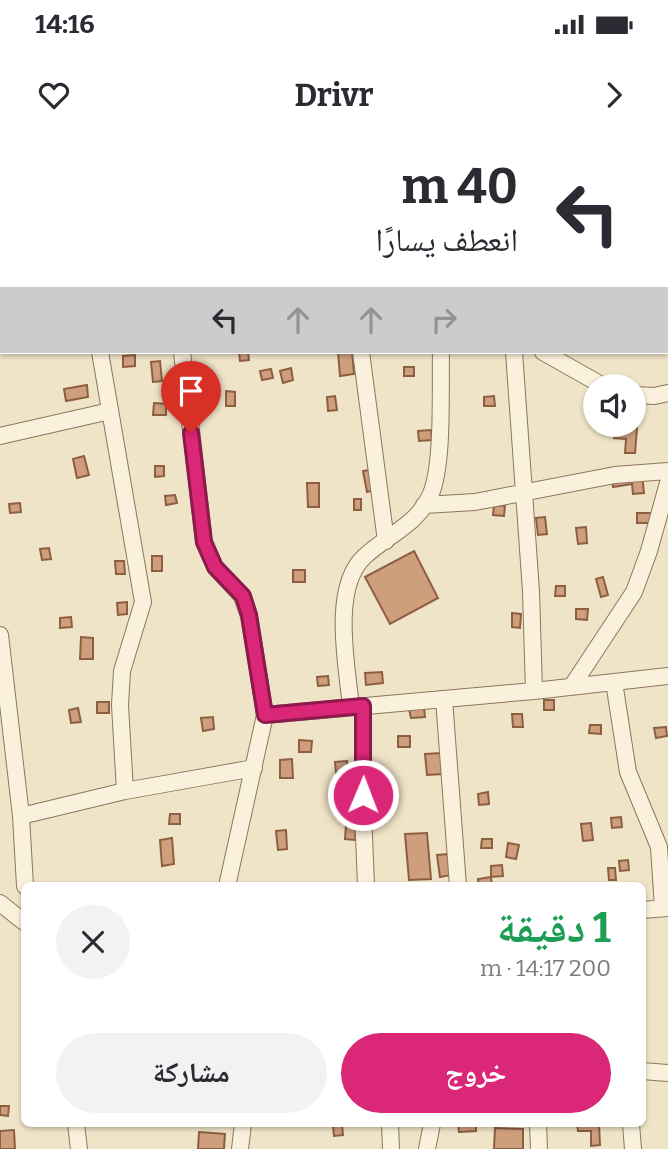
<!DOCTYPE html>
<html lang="ar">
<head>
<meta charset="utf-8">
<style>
  body { margin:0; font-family:Bitter,"Noto Naskh Arabic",serif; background:#f2f2f3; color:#2b2b33; direction:rtl; height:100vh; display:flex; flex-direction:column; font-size:26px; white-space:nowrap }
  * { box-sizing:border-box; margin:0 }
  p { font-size:23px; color:#7c7c81 }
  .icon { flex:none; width:38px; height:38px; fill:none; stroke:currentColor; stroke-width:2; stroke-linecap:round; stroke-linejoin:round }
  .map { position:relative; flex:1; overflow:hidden; direction:ltr }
  .details { position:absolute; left:21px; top:742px; width:625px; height:245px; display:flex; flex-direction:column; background:#fff; border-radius:10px; box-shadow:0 2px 5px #0004; direction:rtl }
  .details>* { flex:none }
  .guide { position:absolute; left:0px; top:0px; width:668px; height:214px; box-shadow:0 2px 5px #0004; direction:rtl; background:#fff; color:#2b2b33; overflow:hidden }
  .controls { position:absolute; left:583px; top:234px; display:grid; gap:14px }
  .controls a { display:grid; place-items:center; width:63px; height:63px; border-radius:50%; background:#fff; box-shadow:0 2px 5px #0004; font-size:35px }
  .pin { position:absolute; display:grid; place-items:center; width:60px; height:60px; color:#fff; margin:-72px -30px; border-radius:50% 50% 50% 0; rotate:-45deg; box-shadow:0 0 7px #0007 }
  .pin .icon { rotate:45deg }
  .me { position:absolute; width:77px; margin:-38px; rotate:1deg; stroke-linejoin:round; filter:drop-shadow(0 0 5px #0008) }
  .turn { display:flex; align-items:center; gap:24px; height:147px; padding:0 35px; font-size:32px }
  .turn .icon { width:91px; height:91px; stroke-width:2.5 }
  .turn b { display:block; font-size:49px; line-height:60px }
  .lanes { display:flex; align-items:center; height:66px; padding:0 35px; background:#0003; justify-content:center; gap:35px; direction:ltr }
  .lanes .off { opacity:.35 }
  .round { display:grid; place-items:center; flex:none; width:74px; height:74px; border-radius:37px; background:#f2f2f3 }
  .overview { display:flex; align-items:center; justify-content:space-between; height:119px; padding:0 35px }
  h1 { font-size:42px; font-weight:700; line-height:52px; color:#1e9e55 }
  .cta { display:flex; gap:14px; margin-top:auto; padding:14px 35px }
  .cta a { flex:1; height:80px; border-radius:42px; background:#db2777; color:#fff; font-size:28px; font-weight:700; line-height:80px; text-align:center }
  .cta a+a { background:#f2f2f3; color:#2b2b33 }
  .status { display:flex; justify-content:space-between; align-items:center; height:49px; padding:0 35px; background:#fff; direction:ltr }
  .status svg { height:19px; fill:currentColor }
  header { display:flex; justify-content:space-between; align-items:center; height:91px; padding:0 35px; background:#fff; font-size:32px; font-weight:700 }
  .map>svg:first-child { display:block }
</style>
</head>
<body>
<div class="status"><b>14:16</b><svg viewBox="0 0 49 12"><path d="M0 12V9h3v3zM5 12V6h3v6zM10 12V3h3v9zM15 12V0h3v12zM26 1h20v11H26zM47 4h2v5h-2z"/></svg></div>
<header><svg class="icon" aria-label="forward" viewBox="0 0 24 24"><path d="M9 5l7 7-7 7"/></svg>Drivr<svg class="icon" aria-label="heart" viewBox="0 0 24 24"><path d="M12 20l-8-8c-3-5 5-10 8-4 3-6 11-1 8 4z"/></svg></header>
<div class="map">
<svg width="668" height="1009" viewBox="0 0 668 1009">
  <rect width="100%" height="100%" fill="#f0e4c8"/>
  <path fill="#cf9f7d" stroke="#8d5f41" stroke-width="2" d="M 239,212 L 248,212 L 249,220 L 240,221 Z
    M 338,212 L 352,212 L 354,234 L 340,236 Z
    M 135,215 L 135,226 L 123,227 L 123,216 Z
    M 160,221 L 162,241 L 153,242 L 151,222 Z
    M 404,227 L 414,227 L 414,236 L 404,236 Z
    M 291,228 L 293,240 L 283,243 L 280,231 Z
    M 271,229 L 273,238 L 262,240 L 260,231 Z
    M 87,245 L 88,257 L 66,261 L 64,249 Z
    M 226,251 L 235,252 L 235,266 L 226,266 Z
    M 335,256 L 337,270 L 328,271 L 327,257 Z
    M 494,256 L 495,266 L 484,266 L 484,257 Z
    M 154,263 L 166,264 L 166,275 L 153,275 Z
    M 615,287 L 637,288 L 635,313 L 625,313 L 626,299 L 614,298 Z
    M 431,290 L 432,300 L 419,301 L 418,291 Z
    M 84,316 L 89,335 L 77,338 L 73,319 Z
    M 155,326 L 164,326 L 164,336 L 155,337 Z
    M 375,329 L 379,349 L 367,352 L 363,331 Z
    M 642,335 L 644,353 L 633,354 L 632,344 L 613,347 L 612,339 Z
    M 307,343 L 319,343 L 319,367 L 308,367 Z
    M 175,355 L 177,363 L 166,365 L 165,356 Z
    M 354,359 L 361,359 L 361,370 L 354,370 Z
    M 20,363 L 21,372 L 10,373 L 9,364 Z
    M 494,365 L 505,366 L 504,376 L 493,375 Z
    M 637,373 L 651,373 L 651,383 L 637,383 Z
    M 545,377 L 547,394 L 538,395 L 536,378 Z
    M 586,387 L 587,403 L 578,404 L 576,388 Z
    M 49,408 L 51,419 L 42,420 L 40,409 Z
    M 414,411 L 438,458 L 390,484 L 365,437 Z
    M 152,416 L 162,416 L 162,431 L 152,431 Z
    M 115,421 L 124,421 L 125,434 L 116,434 Z
    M 293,430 L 305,430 L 305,442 L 293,442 Z
    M 603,437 L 608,455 L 601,457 L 596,439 Z
    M 556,446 L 565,446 L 565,456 L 555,456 Z
    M 127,462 L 127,474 L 118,475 L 117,463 Z
    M 576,469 L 588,469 L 587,480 L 576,479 Z
    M 512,473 L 521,474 L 520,488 L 512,487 Z
    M 71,477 L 72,487 L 60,488 L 60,478 Z
    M 81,497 L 93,498 L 93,519 L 80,519 Z
    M 382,532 L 383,543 L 366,545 L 365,533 Z
    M 328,536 L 329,545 L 318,546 L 317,537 Z
    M 544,560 L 554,560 L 554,570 L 544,570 Z
    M 97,562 L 109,562 L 109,573 L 97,573 Z
    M 424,567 L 425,577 L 411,578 L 409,569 Z
    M 78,568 L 81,582 L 71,583 L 69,570 Z
    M 512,574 L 522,574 L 523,587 L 513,587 Z
    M 213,577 L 214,589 L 203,591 L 201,578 Z
    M 590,585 L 601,585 L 601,594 L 589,593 Z
    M 666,587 L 667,596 L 656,598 L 654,588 Z
    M 398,596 L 410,596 L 410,607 L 398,607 Z
    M 299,600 L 312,601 L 311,612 L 299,612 Z
    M 441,613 L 443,634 L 427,635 L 425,614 Z
    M 292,619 L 293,638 L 280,638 L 280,620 Z
    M 347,621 L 348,631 L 336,633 L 335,622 Z
    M 488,652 L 489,664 L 479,665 L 478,654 Z
    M 347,670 L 357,671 L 355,700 L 345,699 Z
    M 170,674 L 180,674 L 180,684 L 169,684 Z
    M 621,677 L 622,687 L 612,688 L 611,678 Z
    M 591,683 L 593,700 L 583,701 L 581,684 Z
    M 286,690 L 287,709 L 278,710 L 276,691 Z
    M 427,693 L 431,739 L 409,740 L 405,694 Z
    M 172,698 L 174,724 L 162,726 L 160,700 Z
    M 482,699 L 492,699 L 492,708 L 481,708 Z
    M 508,703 L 519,705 L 516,719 L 506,717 Z
    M 448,714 L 451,735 L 440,737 L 437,715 Z
    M 628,720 L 629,730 L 620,731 L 619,721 Z
    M 502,725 L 503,736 L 491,737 L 491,726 Z
    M 608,728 L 615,728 L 616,740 L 609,740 Z
    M 491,737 L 492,746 L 479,746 L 478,739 Z
    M 0,966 L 9,966 L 8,976 L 0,975 Z
    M 458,984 L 476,984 L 476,991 L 459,992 Z
    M 577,984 L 599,984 L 600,1005 L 591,1006 L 591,991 L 578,991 Z
    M 342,985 L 343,995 L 334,996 L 333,986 Z
    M 495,988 L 523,989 L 523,1009 L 494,1009 Z
    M 14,990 L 15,1009 L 0,1009 L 0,991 Z
    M 199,992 L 225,994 L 224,1009 L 198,1009 Z"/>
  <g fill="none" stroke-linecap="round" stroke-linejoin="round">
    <defs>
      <path id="minor" d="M 211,0 L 214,2
        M 49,2 L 49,0
        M 130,2 L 131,0
        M 428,2 L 428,0
        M 0,146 L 2,143
        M 100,212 L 143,462 L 122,531 L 120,565 L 125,651
        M 182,212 L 204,402 L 215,427 L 242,456 L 249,476 L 265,575 L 227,746
        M 361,212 L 386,401
        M 514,212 L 531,451 L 534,551
        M 543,212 L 605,247
        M 634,255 L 654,256 L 668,253
        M 0,296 L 110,271
        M 424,365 L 475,362 L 615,335 L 668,331
        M 0,495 L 21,676 L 25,746
        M 614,542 L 628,632 L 659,707 L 663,768
        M 572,546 L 634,452 L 649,411 L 668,343
        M 444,559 L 458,746
        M 363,566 L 363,670 L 366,746
        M 351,567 C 347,526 331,448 364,417 C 387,395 416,386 430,356 C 444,326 440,248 441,212
        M 265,575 L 534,551 L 668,536
        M 21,676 L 125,651 L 254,628
        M 0,763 L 24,782
        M 642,770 L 668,768
        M 642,931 L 668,933
        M 76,984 L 79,1009
        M 390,984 L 391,1009
        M 538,984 L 539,1009
        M 631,984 L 633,1009
        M 240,1009 L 243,984
        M 427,1009 L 432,984"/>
    </defs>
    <use href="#minor" stroke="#8d765c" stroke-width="18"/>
    <use href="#minor" stroke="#faf1dc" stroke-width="16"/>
  </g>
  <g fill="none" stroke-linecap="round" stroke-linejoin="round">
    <defs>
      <path id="route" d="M 191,293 L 204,402 L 215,427 L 243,456 L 249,475 L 265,575 L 363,566 L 363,655"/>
    </defs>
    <use href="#route" stroke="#8e194d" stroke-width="18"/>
    <use href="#route" stroke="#db2777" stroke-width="12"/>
  </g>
</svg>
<div class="controls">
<a><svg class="icon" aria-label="sound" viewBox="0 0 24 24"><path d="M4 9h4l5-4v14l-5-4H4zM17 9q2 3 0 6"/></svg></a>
</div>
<div class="pin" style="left:191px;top:293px;background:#d93025"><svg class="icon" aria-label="arrive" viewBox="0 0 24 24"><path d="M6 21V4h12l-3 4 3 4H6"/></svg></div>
<svg class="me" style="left:363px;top:655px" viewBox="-20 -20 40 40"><circle r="17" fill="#db2777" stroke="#fff" stroke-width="3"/><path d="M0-11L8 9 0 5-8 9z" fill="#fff"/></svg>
<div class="guide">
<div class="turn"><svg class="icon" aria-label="left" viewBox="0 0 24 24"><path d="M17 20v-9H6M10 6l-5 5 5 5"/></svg><div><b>40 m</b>انعطف يسارًا</div></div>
<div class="lanes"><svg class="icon" aria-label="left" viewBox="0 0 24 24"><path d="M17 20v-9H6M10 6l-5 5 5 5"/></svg><svg class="icon off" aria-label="ahead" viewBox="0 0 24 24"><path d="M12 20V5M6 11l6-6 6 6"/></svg><svg class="icon off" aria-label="ahead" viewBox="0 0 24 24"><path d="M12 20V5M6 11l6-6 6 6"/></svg><svg class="icon off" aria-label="right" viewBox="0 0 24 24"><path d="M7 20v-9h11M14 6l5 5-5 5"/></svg></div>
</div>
<section class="details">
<div class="overview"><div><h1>1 دقيقة</h1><p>200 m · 14:17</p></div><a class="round"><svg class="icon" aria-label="close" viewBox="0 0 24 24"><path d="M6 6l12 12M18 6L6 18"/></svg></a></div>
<div class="cta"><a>خروج</a><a>مشاركة</a></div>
</section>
</div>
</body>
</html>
